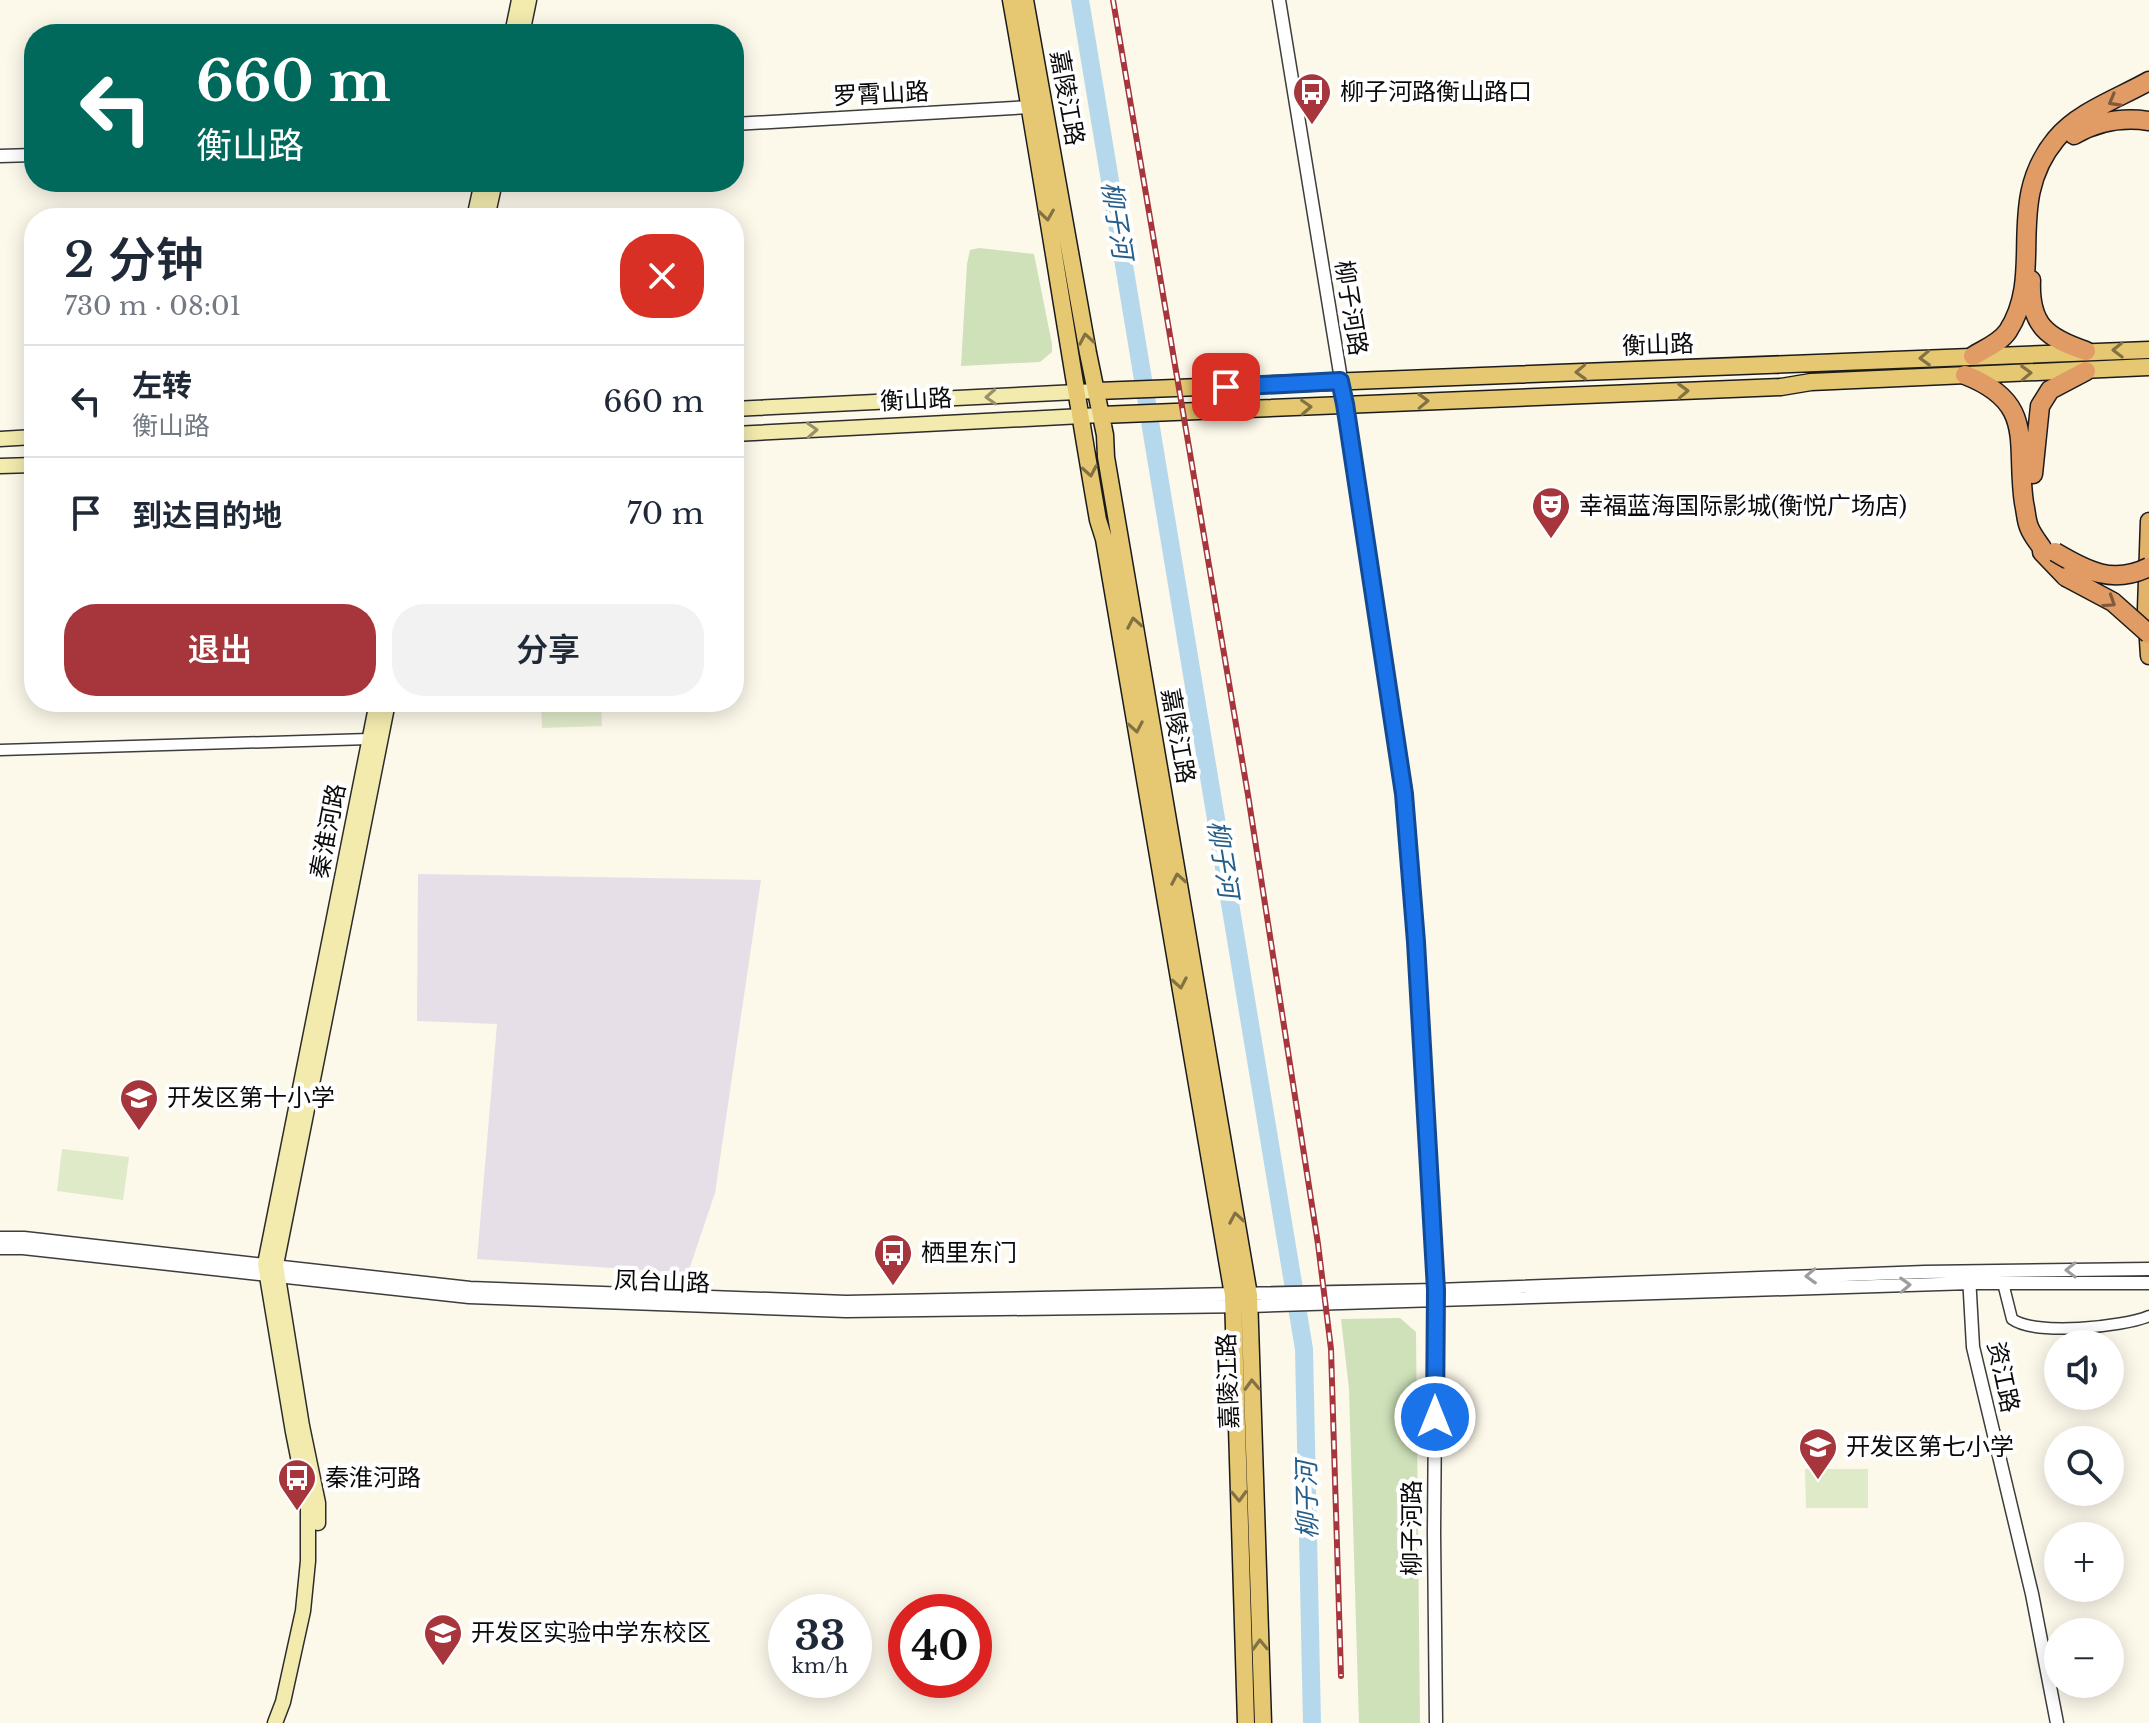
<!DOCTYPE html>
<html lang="zh">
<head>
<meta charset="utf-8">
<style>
  body { margin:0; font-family:"Libre Baskerville","Noto Sans SC",serif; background:#f2f2f3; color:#1f2937; height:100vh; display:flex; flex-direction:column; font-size:30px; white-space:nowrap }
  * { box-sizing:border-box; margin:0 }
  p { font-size:26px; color:#747a83 }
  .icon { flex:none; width:44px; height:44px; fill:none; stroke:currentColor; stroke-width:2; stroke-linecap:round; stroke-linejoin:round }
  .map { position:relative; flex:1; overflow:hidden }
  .panel { position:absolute; left:24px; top:208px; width:720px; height:504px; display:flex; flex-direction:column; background:#fff; border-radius:32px; box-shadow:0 4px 20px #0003 }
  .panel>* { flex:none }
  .banner { position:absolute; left:24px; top:24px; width:720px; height:168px; border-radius:32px; box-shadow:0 4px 20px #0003; background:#00695c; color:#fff; overflow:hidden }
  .controls { position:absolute; left:2044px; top:1330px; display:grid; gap:16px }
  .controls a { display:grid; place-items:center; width:80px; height:80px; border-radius:50%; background:#fff; box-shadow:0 4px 20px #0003; font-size:40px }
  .speed { position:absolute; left:768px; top:1594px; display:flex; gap:16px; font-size:40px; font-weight:700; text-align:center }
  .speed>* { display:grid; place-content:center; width:104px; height:104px; border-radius:50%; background:#fff; box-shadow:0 4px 20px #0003; line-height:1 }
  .speed small { font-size:20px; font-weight:400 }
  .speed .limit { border:12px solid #d22; background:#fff; color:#111 }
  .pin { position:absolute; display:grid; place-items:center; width:68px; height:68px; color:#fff; margin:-34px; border-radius:16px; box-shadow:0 4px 12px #0006 }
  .me { position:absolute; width:88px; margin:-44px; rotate:0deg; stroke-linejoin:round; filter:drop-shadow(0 0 6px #0008) }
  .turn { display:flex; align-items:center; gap:28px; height:168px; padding:0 40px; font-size:36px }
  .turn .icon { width:104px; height:104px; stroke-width:2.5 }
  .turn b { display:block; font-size:56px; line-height:68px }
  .round { display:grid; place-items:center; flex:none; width:84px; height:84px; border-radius:32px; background:#f2f2f3 }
  .overview { display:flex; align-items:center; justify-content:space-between; height:136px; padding:0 40px }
  h1 { font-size:48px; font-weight:600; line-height:60px }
  .button { display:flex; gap:16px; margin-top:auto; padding:16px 40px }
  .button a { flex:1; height:92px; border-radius:32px; background:#a6363c; color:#fff; font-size:32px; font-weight:600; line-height:92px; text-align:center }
  .button a+a { background:#f2f2f3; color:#1f2937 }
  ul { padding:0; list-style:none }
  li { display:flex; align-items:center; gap:24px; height:112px; padding:0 40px; border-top:2px solid #e0e1e3 }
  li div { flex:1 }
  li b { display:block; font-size:30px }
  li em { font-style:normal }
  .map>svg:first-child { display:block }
</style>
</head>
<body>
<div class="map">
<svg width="2149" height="1723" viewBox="0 0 2149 1723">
  <rect width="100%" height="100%" fill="#fcf8ea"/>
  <path fill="#e7dfe8" d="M 418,874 L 761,880 L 715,1193 L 688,1273 L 477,1259 L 497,1024 L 417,1021 Z"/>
  <path fill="#cee1b9" d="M 979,248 L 1034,254 L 1052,344 L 1052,352 L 1040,362 L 961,366 L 967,264 L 970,250 Z
    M 1400,1318 L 1416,1332 L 1420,1723 L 1359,1723 L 1349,1389 L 1341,1319 Z"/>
  <path fill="#dfeac9" d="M 541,702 L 601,702 L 602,726 L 542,728 Z
    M 62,1149 L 129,1157 L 123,1200 L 57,1191 Z
    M 1805,1469 L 1868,1469 L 1868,1508 L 1806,1508 Z"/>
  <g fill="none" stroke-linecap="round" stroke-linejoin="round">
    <path stroke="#b6d8ec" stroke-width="18" d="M 1080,0 L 1304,1349 L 1312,1723"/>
    <defs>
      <path id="minor" d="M 0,750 L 369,739
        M 2003,1283 L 2012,1319 C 2035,1336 2123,1327 2149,1316"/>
      <path id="tertiary" d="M 1279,0 L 1348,422 L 1404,794 L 1416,942 L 1436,1290 L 1434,1533 L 1436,1723
        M 734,124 L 1030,107
        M 0,156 L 34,155
        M 0,1238 L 24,1238 L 470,1288 L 846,1302 L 1436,1290 L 1925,1272 L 2149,1269
        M 0,1248 L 23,1248 L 469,1297 L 846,1311 L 1250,1306 L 1970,1283 L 2149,1283
        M 1969,1276 L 1973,1347 L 2032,1594 L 2057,1723"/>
      <path id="secondary" d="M 512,34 L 519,0
        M 522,34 L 529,0
        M 474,218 L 482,182
        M 487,218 L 495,182
        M 734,409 L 1097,391
        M 734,434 L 1101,415
        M 0,439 L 34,437
        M 0,466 L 34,465
        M 318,1523 L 318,1503 L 302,1426 L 276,1265 L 388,702
        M 275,1723 L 283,1702 L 303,1611 L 308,1561 L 308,1507 L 293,1432 L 265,1264 L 377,702"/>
      <path id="primary" d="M 1011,0 C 1042,173 1068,347 1098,520 L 1104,539 L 1233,1295 L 1246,1723
        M 1025,0 L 1088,353 L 1105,435 L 1106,457 L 1249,1295 L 1263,1723
        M 1097,391 L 2149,350
        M 1101,415 L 1781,387 L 1811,382 L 2149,367"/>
      <path id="trunk" d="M 2149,521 L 2146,609 L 2149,656"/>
      <path id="motorway" d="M 2074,135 C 2098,121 2122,117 2149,121
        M 2031,280 C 2029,325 2047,338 2086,351
        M 1973,356 C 1984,349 2000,343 2008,331 C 2046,272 2003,203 2056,139 C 2078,112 2119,98 2149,81
        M 1965,375 C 2037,403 2015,443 2024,503 C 2026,511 2026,520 2029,527 C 2032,535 2038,542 2042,548 L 2042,552 L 2066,577
        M 2033,474 L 2040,406 L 2050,390 L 2086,371"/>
    </defs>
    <use href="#minor" stroke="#3d3d3d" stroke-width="13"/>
    <use href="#tertiary" stroke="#3d3d3d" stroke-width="15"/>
    <use href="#secondary" stroke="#2c2c2c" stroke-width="17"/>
    <use href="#primary" stroke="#1b1b1b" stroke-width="19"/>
    <use href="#trunk" stroke="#1b1b1b" stroke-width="19"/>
    <use href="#motorway" stroke="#1b1b1b" stroke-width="21"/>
    <use href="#minor" stroke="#fff" stroke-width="10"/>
    <use href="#tertiary" stroke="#fff" stroke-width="12"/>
    <use href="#secondary" stroke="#f3ebae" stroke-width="14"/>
    <use href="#primary" stroke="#e5c871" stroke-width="16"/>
    <use href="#trunk" stroke="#e2b26a" stroke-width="16"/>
    <use href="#motorway" stroke="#e09c64" stroke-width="18"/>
    <defs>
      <path id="rail" d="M 1113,0 L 1248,795 L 1318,1244 L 1331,1349 L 1341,1676"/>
    </defs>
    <use href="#rail" stroke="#a6363c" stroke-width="6"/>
    <use href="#rail" stroke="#fff" stroke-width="3" stroke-dasharray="9" stroke-linecap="butt"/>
    <defs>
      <path id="motorway-bridge" d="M 2055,552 C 2087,571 2113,585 2149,567
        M 2066,577 L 2113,602 L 2149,634"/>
    </defs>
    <use href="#motorway-bridge" stroke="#1b1b1b" stroke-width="21" stroke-linecap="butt"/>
    <use href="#motorway-bridge" stroke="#e09c64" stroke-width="18"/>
  </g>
  <defs><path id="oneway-chevron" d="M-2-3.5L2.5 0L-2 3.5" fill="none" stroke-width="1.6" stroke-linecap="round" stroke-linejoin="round" transform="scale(2)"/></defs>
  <g stroke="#805a3c">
    <use href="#oneway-chevron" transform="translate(2114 101) rotate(151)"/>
    <use href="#oneway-chevron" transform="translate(2110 602) rotate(33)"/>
  </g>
  <g stroke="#827243">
    <use href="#oneway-chevron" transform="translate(1047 215) rotate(82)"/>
    <use href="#oneway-chevron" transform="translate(1086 339) rotate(-100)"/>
    <use href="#oneway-chevron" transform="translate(2118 350) rotate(179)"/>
    <use href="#oneway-chevron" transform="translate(1925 358) rotate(178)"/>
    <use href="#oneway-chevron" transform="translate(1581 372) rotate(178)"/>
    <use href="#oneway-chevron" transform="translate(2026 373) rotate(-2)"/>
    <use href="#oneway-chevron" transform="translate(1683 391) rotate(-2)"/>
    <use href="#oneway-chevron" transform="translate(1423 401) rotate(-2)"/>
    <use href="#oneway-chevron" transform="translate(1306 407) rotate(-3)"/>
    <use href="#oneway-chevron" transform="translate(1090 471) rotate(80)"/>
    <use href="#oneway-chevron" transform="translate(1134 623) rotate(-100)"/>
    <use href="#oneway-chevron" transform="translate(1136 727) rotate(80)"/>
    <use href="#oneway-chevron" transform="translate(1178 879) rotate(-100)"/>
    <use href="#oneway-chevron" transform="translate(1180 983) rotate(80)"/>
    <use href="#oneway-chevron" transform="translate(1236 1218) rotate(-100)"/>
    <use href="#oneway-chevron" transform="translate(1252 1385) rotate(-92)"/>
    <use href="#oneway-chevron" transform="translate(1239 1496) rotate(88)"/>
    <use href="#oneway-chevron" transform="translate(1260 1645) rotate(-92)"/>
  </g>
  <g stroke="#96916c">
    <use href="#oneway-chevron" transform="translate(991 397) rotate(177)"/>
    <use href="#oneway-chevron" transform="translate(812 430) rotate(-3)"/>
  </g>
  <g stroke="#9d9d9d">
    <use href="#oneway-chevron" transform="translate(2071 1270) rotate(179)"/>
    <use href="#oneway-chevron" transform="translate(1811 1276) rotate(178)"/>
    <use href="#oneway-chevron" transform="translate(1905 1285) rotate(-2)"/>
  </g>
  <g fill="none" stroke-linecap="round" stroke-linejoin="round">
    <defs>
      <path id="route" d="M 1226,387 L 1340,381 L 1345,404 L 1404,794 L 1416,942 L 1436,1290 L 1435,1417"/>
    </defs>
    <use href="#route" stroke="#114b97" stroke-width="20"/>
    <use href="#route" stroke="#1a73e8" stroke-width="14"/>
  </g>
  <defs>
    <symbol id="bus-pin" viewBox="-11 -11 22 30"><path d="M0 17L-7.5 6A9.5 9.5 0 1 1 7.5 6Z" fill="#a6363c" stroke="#fff"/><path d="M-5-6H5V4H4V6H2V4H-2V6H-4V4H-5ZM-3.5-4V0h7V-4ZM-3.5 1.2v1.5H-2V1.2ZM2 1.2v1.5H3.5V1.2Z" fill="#fff"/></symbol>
    <symbol id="theatre-pin" viewBox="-11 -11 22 30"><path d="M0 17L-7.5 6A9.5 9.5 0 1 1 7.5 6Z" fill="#a6363c" stroke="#fff"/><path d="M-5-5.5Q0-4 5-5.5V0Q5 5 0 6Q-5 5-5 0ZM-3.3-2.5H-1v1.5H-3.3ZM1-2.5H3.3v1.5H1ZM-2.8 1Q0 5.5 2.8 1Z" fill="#fff"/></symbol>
    <symbol id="school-pin" viewBox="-11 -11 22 30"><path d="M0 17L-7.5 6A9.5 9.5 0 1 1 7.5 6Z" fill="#a6363c" stroke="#fff"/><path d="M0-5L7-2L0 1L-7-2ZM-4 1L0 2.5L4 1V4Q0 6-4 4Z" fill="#fff"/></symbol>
  </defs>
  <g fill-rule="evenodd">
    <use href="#bus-pin" x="1290" y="70" width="44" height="60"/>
    <use href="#theatre-pin" x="1529" y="484" width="44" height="60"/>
    <use href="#school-pin" x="117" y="1076" width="44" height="60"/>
    <use href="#bus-pin" x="871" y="1231" width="44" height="60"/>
    <use href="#school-pin" x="1796" y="1425" width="44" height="60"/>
    <use href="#bus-pin" x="275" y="1456" width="44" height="60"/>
    <use href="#school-pin" x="421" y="1611" width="44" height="60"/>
  </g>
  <g text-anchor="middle" stroke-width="8" stroke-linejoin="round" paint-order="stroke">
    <g font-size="24" fill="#0a0a0a" stroke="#fff" text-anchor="start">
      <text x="1340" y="100">柳子河路衡山路口</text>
      <text x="1579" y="514">幸福蓝海国际影城(衡悦广场店)</text>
      <text x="167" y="1106">开发区第十小学</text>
      <text x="921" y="1261">栖里东门</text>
      <text x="1846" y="1455">开发区第七小学</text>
      <text x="325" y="1486">秦淮河路</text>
      <text x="471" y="1641">开发区实验中学东校区</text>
    </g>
    <g font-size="24" fill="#0a0a0a" stroke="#fff">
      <text transform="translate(881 94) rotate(-3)" y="8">罗霄山路</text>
      <text transform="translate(1067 98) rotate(80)" y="8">嘉陵江路</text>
      <text transform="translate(1351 308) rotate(81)" y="8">柳子河路</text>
      <text transform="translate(1658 345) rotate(-2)" y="8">衡山路</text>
      <text transform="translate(916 400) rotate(-3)" y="8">衡山路</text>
      <text transform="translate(1178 736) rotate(80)" y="8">嘉陵江路</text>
      <text transform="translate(328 831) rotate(-79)" y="8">秦淮河路</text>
      <text transform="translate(662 1282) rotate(2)" y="8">凤台山路</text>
      <text transform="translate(2003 1377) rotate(78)" y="8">资江路</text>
      <text transform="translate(1228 1381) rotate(-92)" y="8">嘉陵江路</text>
      <text transform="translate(1412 1528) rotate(-90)" y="8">柳子河路</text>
    </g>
    <g font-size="26" font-style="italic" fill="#265e89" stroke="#fff">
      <text transform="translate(1117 220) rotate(81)" y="9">柳子河</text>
      <text transform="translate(1223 859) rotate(81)" y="9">柳子河</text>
      <text transform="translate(1307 1500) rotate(-91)" y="9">柳子河</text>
    </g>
  </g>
</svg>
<div class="controls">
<a><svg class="icon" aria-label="sound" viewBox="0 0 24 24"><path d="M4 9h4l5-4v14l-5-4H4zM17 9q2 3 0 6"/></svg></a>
<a><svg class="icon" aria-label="search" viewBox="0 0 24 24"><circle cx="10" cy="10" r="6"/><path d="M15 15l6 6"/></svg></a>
<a>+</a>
<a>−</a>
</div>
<div class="speed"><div>33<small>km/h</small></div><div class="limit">40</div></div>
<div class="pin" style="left:1226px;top:387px;background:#d93025"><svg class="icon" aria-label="arrive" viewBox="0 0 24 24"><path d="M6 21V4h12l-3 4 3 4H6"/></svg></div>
<svg class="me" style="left:1435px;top:1417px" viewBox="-20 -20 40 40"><circle r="17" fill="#1a73e8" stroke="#fff" stroke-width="3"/><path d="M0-11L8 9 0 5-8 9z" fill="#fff"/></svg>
<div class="banner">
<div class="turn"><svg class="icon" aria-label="left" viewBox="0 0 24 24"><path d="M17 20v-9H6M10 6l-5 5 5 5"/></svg><div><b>660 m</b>衡山路</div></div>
</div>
<section class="panel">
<div class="overview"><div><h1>2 分钟</h1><p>730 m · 08:01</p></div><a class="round" style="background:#d93025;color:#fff"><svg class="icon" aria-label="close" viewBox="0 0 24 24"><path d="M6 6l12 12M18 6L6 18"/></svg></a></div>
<ul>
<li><svg class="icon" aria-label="left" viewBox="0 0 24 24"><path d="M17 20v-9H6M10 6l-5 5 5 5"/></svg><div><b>左转</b><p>衡山路</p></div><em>660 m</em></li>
<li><svg class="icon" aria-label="arrive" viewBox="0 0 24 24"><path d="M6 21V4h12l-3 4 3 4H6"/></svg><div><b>到达目的地</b></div><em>70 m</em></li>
</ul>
<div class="button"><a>退出</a><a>分享</a></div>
</section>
</div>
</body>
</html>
